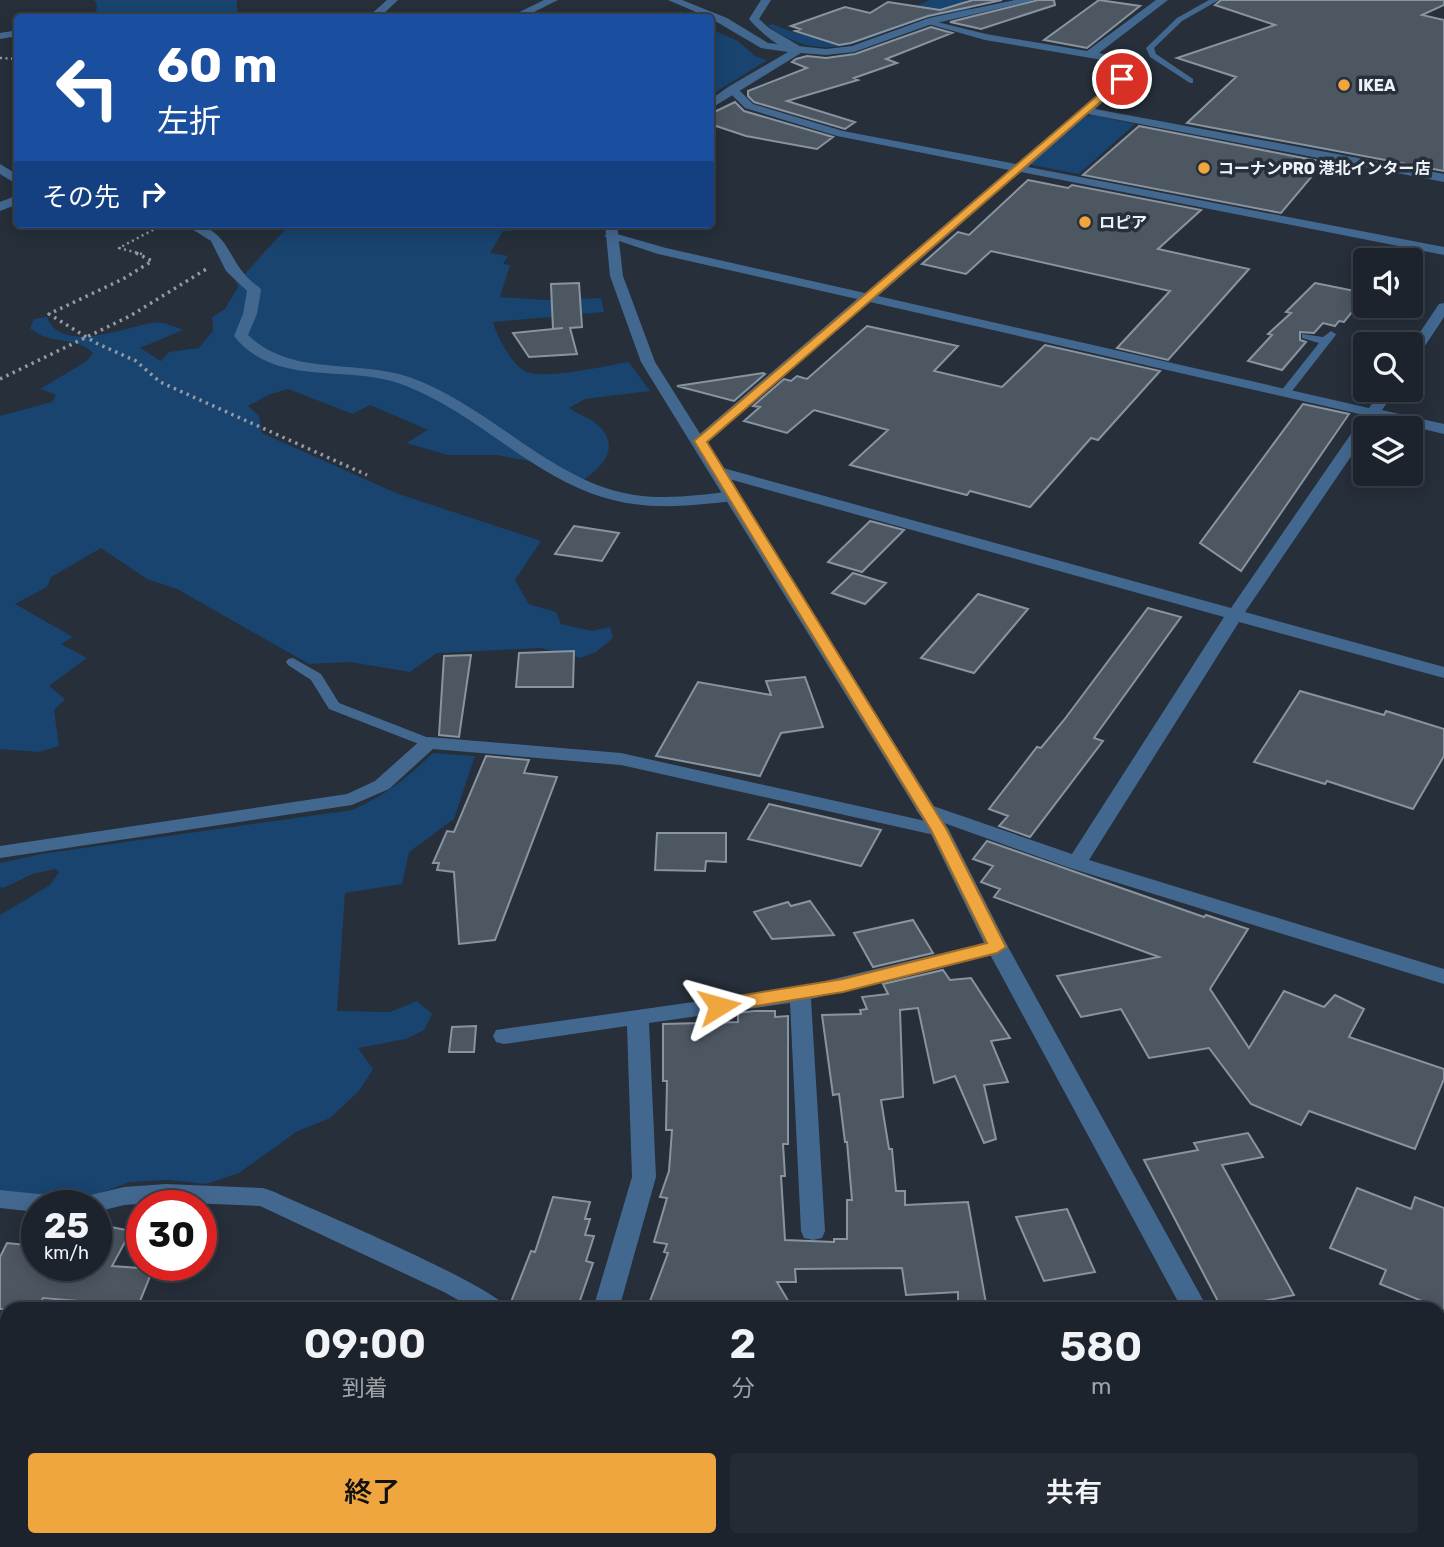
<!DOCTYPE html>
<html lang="ja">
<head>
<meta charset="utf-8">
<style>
  body { margin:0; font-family:Rubik,"Noto Sans JP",sans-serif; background:#252b34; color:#f1f3f6; height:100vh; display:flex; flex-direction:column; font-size:26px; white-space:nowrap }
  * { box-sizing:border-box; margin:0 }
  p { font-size:23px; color:#a0a4a9 }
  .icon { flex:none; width:38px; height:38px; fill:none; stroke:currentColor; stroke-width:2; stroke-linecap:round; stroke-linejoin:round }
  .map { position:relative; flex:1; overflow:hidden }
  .sheet { position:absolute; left:0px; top:1302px; width:1446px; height:245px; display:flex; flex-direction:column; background:#1c232c; border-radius:21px 21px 0 0; box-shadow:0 4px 18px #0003,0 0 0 2px #3a4048 }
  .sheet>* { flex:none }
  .guide { position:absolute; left:14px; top:14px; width:700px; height:214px; border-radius:7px; box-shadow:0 4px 18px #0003,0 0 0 2px #3a4048; background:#1a4fa0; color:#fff; overflow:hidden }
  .fabs { position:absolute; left:1353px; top:248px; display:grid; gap:14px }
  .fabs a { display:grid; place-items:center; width:70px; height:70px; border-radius:7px; background:#1c232c; box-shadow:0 4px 18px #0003,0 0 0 2px #3a4048; font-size:35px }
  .speed { position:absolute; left:21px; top:1190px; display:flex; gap:14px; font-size:35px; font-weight:700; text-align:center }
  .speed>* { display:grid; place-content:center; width:91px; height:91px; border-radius:50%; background:#1c232c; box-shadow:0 4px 18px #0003,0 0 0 2px #3a4048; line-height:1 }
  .speed small { font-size:18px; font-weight:400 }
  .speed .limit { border:10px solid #d22; background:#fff; color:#111 }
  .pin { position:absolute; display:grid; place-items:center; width:60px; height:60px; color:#fff; margin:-30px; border:4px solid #fff; border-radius:50%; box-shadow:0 2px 7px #0007 }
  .me { position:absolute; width:77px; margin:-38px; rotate:82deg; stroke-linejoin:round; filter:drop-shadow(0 0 5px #0008) }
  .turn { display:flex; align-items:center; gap:24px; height:147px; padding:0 28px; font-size:32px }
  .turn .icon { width:91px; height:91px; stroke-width:2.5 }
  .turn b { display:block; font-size:49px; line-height:60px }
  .then { display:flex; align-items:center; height:66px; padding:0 28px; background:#0003; gap:14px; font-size:26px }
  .eta { display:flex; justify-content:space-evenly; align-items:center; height:119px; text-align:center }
  .eta b { font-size:42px; font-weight:600; line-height:49px }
  .button { display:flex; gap:14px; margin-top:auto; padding:14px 28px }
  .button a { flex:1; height:80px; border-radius:7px; background:#f0a63f; color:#111; font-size:28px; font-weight:600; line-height:80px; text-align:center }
  .button a+a { background:#252b34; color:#f1f3f6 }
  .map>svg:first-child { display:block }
</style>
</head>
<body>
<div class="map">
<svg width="1444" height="1547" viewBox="0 0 1444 1547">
  <rect width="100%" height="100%" fill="#262f3a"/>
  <path fill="#18446f" d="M 94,0 L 237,0 L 237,12 L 243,12 L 242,17 L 93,17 L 96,14 L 97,4 Z
    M 929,0 L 967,0 L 965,1 L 971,10 C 955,13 938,14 922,19 C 862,38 827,68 768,26 L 772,24 C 788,30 802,37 820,36 C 838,36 913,10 929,0 Z
    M 711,29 L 738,41 L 755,56 L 767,60 L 711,95 Z
    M 1092,115 L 1135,124 L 1079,174 L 1032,165 L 1030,161 L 1083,117 Z
    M 290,224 L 517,224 L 512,231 L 503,231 L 490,253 L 508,256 L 503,264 L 510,265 L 500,297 L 545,300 L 601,298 L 604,312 L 493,322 C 497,337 511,363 525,371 C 543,381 607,365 629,362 L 650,391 L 585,399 L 569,408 C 578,414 590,418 598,425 C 624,449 598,472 576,484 L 534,462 L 497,455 L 448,455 L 406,443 L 428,430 L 370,405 L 353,414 L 288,389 L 271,394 L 248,406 L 259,416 L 262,433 L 396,493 L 541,541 L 515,580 L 529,604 L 556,612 L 561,624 L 592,631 L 610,627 L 613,638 L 596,652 L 581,658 L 541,648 L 437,653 L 410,672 L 350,662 L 309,664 L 177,589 L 147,579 L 101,548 L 51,577 L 47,587 L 15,604 L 73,637 L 61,644 L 87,658 L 49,686 L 65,699 L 54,710 L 59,746 L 39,752 L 0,749 L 0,416 L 52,402 L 56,395 L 40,389 L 87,361 L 93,353 C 76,336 48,345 30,328 L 34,319 L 47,317 C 60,354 124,328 151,323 C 162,321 173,326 183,330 L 140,348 L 161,361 L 169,352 L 199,348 L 213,331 L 212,317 L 225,309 L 238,287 L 234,276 L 243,276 Z
    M 433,753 L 475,756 L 454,819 L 409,852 L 402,884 L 345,893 L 337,1011 L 390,1012 L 417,1001 L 432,1014 L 424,1030 L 406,1039 L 358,1048 L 373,1069 L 359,1091 L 330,1118 L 296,1132 L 239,1173 L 206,1184 L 168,1180 L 130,1182 L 81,1200 L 0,1190 L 0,915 L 50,885 L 59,872 L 55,869 L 33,874 L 3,888 L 0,887 L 0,863 L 41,854 L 352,810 C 386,795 406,779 433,753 Z
    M 7,1330 L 7,1540 L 405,1540 L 404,1547 L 0,1547 L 0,1331 Z"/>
  <path fill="#4d5762" stroke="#8994a1" stroke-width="2" d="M 973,0 L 1002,0 L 928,16 L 851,43 L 839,45 L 795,31 L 800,29 L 791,26 L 845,7 L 870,13 L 888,2 L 940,10 Z
    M 1038,0 L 1054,0 L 1055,5 L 981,29 L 950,22 Z
    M 1099,0 L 1140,6 L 1087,48 L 1044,40 Z
    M 1221,0 L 1444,0 L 1444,5 L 1422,15 L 1444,20 L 1444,171 L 1187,123 L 1236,77 L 1177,58 L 1275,25 L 1215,5 Z
    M 931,27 L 952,33 L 886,59 L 897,63 L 854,78 L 858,80 L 787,101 L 855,122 L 845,129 L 754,102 L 748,96 L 748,91 L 807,68 L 792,62 L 796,59 L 807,56 L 826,58 L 855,54 Z
    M 735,102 L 744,111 L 833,137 L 817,149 L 746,136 L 710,124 L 710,114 Z
    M 1139,126 L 1324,162 L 1281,213 L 1083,175 Z
    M 1028,180 L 1068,188 L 1072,185 L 1201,210 L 1158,249 L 1249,269 L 1168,360 L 1117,348 L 1170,291 L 991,251 L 966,274 L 922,264 L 958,232 L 969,235 Z
    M 579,283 L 582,327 L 570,328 L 577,354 L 529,357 L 513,333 L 563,328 L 553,329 L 551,284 Z
    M 1315,283 L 1365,293 L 1365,296 L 1344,322 L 1339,321 L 1335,326 L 1323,323 L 1314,333 L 1300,332 L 1300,340 L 1306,342 L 1282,370 L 1248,361 L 1272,335 L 1268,334 L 1291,313 L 1286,312 Z
    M 867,326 L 958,346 L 934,371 L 1002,387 L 1045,345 L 1160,371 L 1098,440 L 1091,438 L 1030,507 L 970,491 L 967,495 L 850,465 L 888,430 L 814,410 L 787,433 L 744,421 L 760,407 L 753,406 L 784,379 L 791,381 L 797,376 L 807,379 Z
    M 763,373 L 765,374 L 734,401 L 677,386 Z
    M 1303,404 L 1349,414 L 1241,571 L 1200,543 Z
    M 870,521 L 904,530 L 862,572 L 828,562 Z
    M 574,526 L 619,533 L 602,561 L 555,554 Z
    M 853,573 L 886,583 L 865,604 L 832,593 Z
    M 978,594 L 1028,609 L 974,673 L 921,658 Z
    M 1148,608 L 1181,617 L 1098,732 L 1094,738 L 1103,741 L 1030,837 L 999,826 L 1008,816 L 989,809 L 1037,747 L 1041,748 L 1064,720 Z
    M 574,651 L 573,687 L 516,687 L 519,653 Z
    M 471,655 L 459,737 L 439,735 L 444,656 Z
    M 805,677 L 823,727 L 781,733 L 760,776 L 656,756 L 698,682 L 771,695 L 766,681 Z
    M 1300,691 L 1384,715 L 1386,711 L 1444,729 L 1444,756 L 1413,809 L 1327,781 L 1325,784 L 1254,762 Z
    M 486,756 L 529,760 L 524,773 L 557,777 L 495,940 L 459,944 L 454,872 L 437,870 L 439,863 L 433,863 L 447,831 L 454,832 Z
    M 769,804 L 881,830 L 861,866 L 748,839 Z
    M 657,833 L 726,833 L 726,862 L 706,861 L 705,871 L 655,870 Z
    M 987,841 L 1204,917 L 1206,915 L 1248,929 L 1210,989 L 1249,1048 L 1284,991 L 1324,1007 L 1335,995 L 1364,1009 L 1349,1037 L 1444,1069 L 1444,1079 L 1415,1149 L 1309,1111 L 1301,1125 L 1251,1104 L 1209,1048 L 1149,1058 L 1121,1009 L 1081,1017 L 1057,976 L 1159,957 L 994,897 L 1000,889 L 981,882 L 993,866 L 973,859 Z
    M 810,901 L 834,935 L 772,939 L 754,912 L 788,902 L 791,906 Z
    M 913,920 L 933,953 L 873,967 L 854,933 Z
    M 943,970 L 950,980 L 971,978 L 1010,1038 L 991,1041 L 1008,1082 L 984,1085 L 996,1139 L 984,1143 L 955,1076 L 934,1083 L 918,1008 L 900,1010 L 903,1097 L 881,1100 L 889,1149 L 892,1149 L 896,1191 L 905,1191 L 905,1205 L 968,1202 L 987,1309 L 958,1309 L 958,1292 L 906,1295 L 902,1268 L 795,1269 L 796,1282 L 777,1282 L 793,1309 L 647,1309 L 668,1253 L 664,1252 L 667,1244 L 654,1242 L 667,1198 L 660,1197 L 669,1171 L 672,1130 L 666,1130 L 667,1081 L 663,1081 L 663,1024 L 738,1022 L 738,1013 L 754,1011 L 775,1011 L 775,1017 L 788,1016 L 788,1144 L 783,1144 L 785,1176 L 781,1176 L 785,1240 L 834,1242 L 834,1239 L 847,1239 L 847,1200 L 852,1200 L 847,1142 L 845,1142 L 839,1094 L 833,1095 L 822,1015 L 861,1014 L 860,1010 L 867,1009 L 862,997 L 888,994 L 883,984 Z
    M 476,1026 L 474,1052 L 449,1052 L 452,1027 Z
    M 1248,1133 L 1263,1157 L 1222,1165 L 1294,1295 L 1222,1309 L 1144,1160 L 1198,1150 L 1194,1143 Z
    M 1357,1188 L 1411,1209 L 1415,1197 L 1444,1208 L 1444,1310 L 1380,1284 L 1386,1270 L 1330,1248 Z
    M 553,1197 L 590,1202 L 585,1219 L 590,1219 L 585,1235 L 594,1236 L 586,1261 L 593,1263 L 577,1309 L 511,1309 L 509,1307 L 531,1251 L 535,1252 Z
    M 1067,1209 L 1095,1272 L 1044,1281 L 1016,1217 Z
    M 96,1224 L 131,1231 L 112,1266 L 153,1269 L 138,1306 L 43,1298 L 37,1309 L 0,1309 L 0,1257 L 7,1243 L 37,1246 L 37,1265 L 96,1265 Z"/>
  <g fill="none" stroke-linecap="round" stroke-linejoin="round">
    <path stroke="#939aa3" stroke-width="2.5" stroke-dasharray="2 3.5" stroke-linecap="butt" d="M 0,58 L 18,59
      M 142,254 L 119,248 L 164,224"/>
    <path stroke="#939aa3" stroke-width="3.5" stroke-dasharray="2.5 4.5" stroke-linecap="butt" d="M 136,253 L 152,261 L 123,279 L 49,314 L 96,343 L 136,361 L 160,382 L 367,475
      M 0,379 L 130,316 L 208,268"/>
    <path fill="#436890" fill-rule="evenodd" d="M 1209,0 L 1219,0 L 1182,21 L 1154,48 L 1156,54 L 1193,79 L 1193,83 L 1190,83 L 1150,57 L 1146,48 L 1177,18 Z
      M 1331,331 L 1336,334 L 1335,336 L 1289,395 L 1281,395 L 1281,391 L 1319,343 L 1302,338 L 1302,334 L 1323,337 Z
      M 293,658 L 321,674 L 339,703 L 434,740 L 436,743 L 429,747 L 424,746 L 329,709 L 311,680 L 288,665 L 286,662 L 288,659 Z"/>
    <path fill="#436890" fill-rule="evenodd" d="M 387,0 L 398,0 L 379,18 L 367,18 Z
      M 544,0 L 558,0 L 522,18 L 507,18 Z
      M 761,0 L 771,0 L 759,19 L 769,28 L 803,48 L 803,52 C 785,54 760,32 749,19 Z
      M 1156,0 L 1168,0 L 1099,53 L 1146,63 L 1095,109 L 1444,174 L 1444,182 L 1088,114 L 1028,167 L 1444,247 L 1444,255 L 1021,172 L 878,296 L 1369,408 L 1381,390 L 1396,390 L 1382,410 L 1444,424 L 1444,434 L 1377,418 L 1370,429 L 1365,429 L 1365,436 L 1245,612 L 1444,667 L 1444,678 L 1239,622 L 1089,860 L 1444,969 L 1444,984 L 1070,868 L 919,814 L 916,810 L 919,806 L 933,806 L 1072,854 L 1224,617 L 711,474 L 709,471 L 717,466 L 723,468 L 1231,608 L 1364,415 L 870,302 L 705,444 L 695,444 L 692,441 L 695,438 L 857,299 L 658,254 L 604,236 L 610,232 L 666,248 L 865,293 L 1009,170 L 837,136 L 745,108 L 728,91 L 728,87 L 736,87 L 753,104 L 843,131 L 1016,164 L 1132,65 L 985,40 L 925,23 L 925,19 L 986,34 L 1087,51 Z
      M 18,30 L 18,36 L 0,39 L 0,33 Z
      M 0,164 L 18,175 L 18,185 L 0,174 Z
      M 18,195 L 18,204 L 0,211 L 0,202 Z
      M 184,224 C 233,224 224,264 259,287 L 261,290 L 257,314 L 248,335 C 292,377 355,359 409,377 C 483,403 538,467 612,490 C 653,502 692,496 733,491 L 741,496 L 733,501 C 687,506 647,511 602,497 C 528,474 473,409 398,383 C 344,365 274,387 234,336 L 243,314 L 247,291 L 226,271 L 211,241 Z
      M 1444,303 L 1444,317 L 1415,361 L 1410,362 L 1410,347 L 1439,304 Z
      M 429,737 L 621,753 L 939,824 L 946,826 L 949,830 L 946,834 L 939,836 L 621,765 L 433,749 L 389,789 L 352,805 L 0,858 L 0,846 L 347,794 L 375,781 L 422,739 Z
      M 997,940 L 1005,942 L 1008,947 L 1005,952 L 811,999 L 825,1231 L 822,1238 L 813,1240 L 804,1238 L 801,1231 L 790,1003 L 649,1023 L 656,1177 L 619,1309 L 593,1309 L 632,1177 L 627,1026 L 504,1044 L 496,1042 L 493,1036 L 496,1030 L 800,987 Z
      M 166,1184 L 263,1188 L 272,1191 C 307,1207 496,1286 508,1309 L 474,1309 L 444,1292 L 260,1206 L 166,1202 L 124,1205 L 96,1212 L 96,1206 L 37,1206 L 37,1212 L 0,1208 L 0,1190 L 78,1198 L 124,1187 Z
      M 1438,1486 L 1444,1488 L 1444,1512 L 1438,1510 Z
      M 482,1540 L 519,1540 L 516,1547 L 479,1547 Z
      M 1283,1540 L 1311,1540 L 1313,1547 L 1285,1547 Z"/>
    <path fill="#436890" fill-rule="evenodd" d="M 668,0 L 682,0 L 727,18 L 768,43 L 826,49 L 852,46 L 929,18 L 1015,0 L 1035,0 L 932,24 L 854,52 L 826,55 L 801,53 L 710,109 L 710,100 L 728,87 L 788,52 L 761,48 L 710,18 Z
      M 605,224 L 617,224 L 623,276 L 655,362 L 949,830 L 1008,947 L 1208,1309 L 1182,1309 L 986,947 L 929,830 L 641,362 L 610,276 Z"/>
  </g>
  <path fill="#f0a63f" stroke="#9c6c29" stroke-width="2" d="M 1119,77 L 1127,79 L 707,442 L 947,830 L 1006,947 L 997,953 L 843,992 L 719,1012 L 712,1010 L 710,1006 L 712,1001 L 719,999 L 843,979 L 987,943 L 931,830 L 694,441 Z"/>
  <g fill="#f0a63f" stroke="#262f3a" stroke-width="2.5">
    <circle cx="1344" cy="85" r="7"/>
    <circle cx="1204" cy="168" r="7"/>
    <circle cx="1085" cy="222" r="7"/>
  </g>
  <g text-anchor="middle" stroke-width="7" stroke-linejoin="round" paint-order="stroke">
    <g font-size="16" font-weight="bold" fill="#edf3fa" stroke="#262f3a" text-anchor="start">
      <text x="1358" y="91">IKEA</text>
      <text x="1218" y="174">コーナンPRO 港北インター店</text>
      <text x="1099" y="228">ロピア</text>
    </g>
  </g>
</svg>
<div class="fabs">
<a><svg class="icon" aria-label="sound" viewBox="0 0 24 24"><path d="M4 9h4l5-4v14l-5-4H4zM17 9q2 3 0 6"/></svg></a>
<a><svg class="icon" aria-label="search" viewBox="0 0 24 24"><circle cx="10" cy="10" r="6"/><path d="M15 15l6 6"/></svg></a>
<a><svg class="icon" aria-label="layers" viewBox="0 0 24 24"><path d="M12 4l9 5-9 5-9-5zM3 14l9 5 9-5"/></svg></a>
</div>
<div class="speed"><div>25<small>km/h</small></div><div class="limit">30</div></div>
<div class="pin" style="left:1122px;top:79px;background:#d93025"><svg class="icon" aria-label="arrive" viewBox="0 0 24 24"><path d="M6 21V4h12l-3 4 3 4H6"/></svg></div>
<svg class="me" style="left:719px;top:1006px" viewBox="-20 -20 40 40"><path d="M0-17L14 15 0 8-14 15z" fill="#f0a63f" stroke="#fff" stroke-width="4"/></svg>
<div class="guide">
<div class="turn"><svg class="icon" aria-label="left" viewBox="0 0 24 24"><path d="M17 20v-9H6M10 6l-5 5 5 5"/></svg><div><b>60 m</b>左折</div></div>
<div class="then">その先<svg class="icon" aria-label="right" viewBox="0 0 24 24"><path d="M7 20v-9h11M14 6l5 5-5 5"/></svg></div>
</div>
<section class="sheet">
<div class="eta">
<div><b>09:00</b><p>到着</p></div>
<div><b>2</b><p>分</p></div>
<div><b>580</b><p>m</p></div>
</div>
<div class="button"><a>終了</a><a>共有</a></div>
</section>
</div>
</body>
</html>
